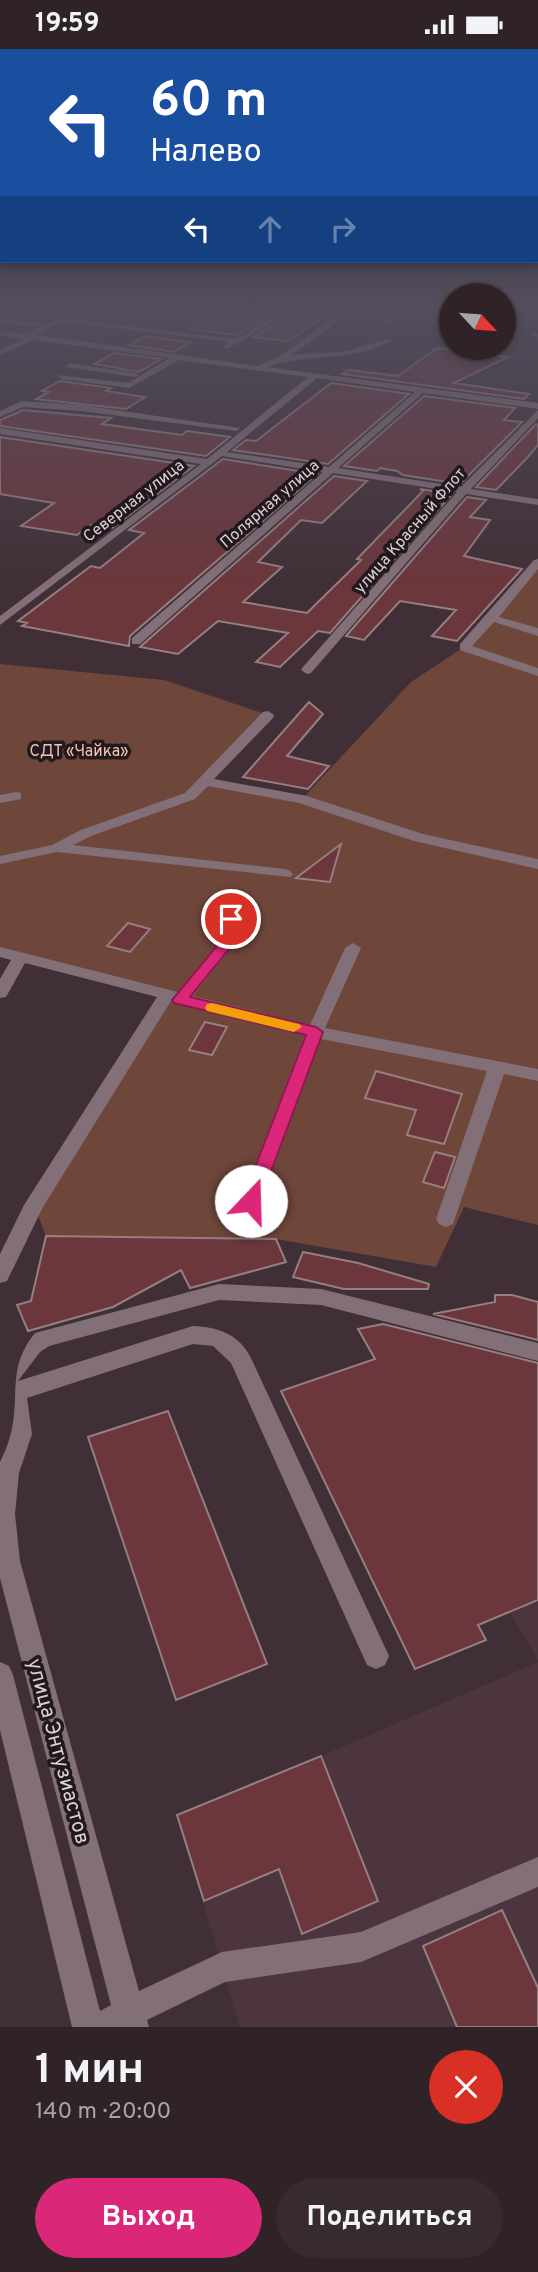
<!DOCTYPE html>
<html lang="ru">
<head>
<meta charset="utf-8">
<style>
  body { margin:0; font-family:Overpass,sans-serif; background:#382b30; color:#f1f3f6; height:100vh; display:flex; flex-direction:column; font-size:26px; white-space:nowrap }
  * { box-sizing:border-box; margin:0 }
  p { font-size:23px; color:#a8a4a8 }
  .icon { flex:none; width:38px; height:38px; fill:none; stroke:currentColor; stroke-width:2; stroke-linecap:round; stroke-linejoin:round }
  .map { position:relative; height:1978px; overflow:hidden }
  .drawer { display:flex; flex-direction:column; background:#302328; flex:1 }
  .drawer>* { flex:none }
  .top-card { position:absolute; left:0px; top:0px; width:539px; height:214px; box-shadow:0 4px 10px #0003,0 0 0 2px #4b4045; background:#1a4fa0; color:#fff; overflow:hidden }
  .needle { width:46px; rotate:116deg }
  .buttons { position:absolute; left:439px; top:234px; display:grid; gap:14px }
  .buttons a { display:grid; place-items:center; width:77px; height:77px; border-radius:50%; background:#302328; box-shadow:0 4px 10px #0003,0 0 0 2px #4b4045; font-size:35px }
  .pin { position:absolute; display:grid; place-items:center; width:60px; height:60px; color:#fff; margin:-30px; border:4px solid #fff; border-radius:50%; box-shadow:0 2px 7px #0007 }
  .me { position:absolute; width:77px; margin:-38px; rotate:21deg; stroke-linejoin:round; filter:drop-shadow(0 0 5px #0008) }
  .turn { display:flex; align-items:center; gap:24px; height:147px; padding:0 35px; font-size:32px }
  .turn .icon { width:91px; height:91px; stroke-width:2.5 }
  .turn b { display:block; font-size:49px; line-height:60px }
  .lanes { display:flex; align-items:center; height:66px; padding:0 35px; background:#0003; justify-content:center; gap:35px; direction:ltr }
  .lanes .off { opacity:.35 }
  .round { display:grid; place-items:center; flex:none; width:74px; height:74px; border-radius:37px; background:#382b30 }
  .overview { display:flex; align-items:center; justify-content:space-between; height:119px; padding:0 35px }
  h1 { font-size:42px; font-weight:700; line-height:52px }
  .cta { display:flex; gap:14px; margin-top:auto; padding:14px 35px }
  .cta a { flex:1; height:80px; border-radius:42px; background:#db2777; color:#fff; font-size:28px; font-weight:700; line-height:80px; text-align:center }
  .cta a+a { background:#382b30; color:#f1f3f6 }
  .status { display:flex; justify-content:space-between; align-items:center; height:49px; padding:0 35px; background:#302328; direction:ltr }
  .status svg { height:19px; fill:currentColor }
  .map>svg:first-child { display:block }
</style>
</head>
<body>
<div class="status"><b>19:59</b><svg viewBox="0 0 49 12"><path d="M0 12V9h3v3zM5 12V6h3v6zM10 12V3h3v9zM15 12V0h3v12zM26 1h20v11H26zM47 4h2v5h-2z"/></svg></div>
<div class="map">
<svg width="538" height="1978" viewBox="0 0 538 1978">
  <rect width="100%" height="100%" fill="#402f36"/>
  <path fill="#4d353f" d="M 538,1485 L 538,1611 L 510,1563 Z
    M 538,1613 L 538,1978 L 240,1978 L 177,1766 L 321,1707 Z"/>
  <path fill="#6f463a" d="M 538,513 L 538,1176 L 464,1158 L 436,1218 L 276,1190 L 46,1187 L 34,1156 L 166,947 L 0,903 L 0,615 L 164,631 L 268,666 L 205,732 L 302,750 L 411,633 L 464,598 Z"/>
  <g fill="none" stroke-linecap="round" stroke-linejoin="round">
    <path stroke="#6e5886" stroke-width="3.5" d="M 533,285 L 538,287"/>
  </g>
  <path fill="#6b363c" stroke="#957f80" stroke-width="2" d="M 226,259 L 282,259 L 237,286 L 189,280 Z
    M 296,264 L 325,267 L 288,292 L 253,288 Z
    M 145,287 L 190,293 L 174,303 L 129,296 Z
    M 437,299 L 508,308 L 454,334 L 529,345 L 524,350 L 342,325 L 349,321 L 398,327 Z
    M 114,304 L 161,310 L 139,323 L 94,315 Z
    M 60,332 L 111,339 L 106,342 L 145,348 L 126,360 L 36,350 L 49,343 L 42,342 Z
    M 331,334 L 409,345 L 328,415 L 233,401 L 246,391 L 256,392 Z
    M 424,347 L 515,359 L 504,371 L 522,373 L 460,435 L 403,426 L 397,422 L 380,419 L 377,422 L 344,417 Z
    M 23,361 L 111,369 L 102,375 L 182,386 L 187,382 L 230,388 L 206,407 L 0,377 L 0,371 Z
    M 536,375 L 538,376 L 538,396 L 527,409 L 496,441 L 476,438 Z
    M 0,388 L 194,417 L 112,479 L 91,476 L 77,486 L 21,477 L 54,454 L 0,445 Z
    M 223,410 L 317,425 L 130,587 L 129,597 L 22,577 L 27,574 L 18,572 L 91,517 L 100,519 L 144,484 L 129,481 Z
    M 334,427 L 367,432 L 322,474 L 301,471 L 258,513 L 282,518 L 243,553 L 307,564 L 361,511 L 357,510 L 423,442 L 420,440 L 452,445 L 330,584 L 318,582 L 280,618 L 256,613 L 288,584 L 218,572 L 178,605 L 140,598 Z
    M 467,448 L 486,451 L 470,468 L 490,471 L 464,507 L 522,520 L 457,592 L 432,587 L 456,561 L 400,552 L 364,591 L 346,587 Z
    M 309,653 L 323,665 L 287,707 L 329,717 L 308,740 L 243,728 Z
    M 341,795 L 330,833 L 296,829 Z
    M 128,874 L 150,880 L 130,903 L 107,897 Z
    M 205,973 L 227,978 L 212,1006 L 189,1001 Z
    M 376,1022 L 462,1045 L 444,1095 L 407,1086 L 416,1061 L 365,1049 Z
    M 435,1103 L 455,1108 L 444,1139 L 423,1133 Z
    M 46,1187 L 276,1190 L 286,1213 L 190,1239 L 181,1221 L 113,1258 L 28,1282 L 17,1256 L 31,1252 Z
    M 303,1203 L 358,1214 L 429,1235 L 428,1240 L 344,1240 L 293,1228 Z
    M 495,1246 L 512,1246 L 538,1253 L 538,1291 L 433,1265 L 495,1253 Z
    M 383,1275 L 538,1314 L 538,1551 L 478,1576 L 486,1591 L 415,1620 L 281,1342 L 375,1310 L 358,1280 Z
    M 168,1362 L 267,1615 L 176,1651 L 88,1388 Z
    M 321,1707 L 378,1852 L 302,1885 L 279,1820 L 204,1852 L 177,1766 Z
    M 502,1861 L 538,1939 L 538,1978 L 457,1978 L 423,1897 Z"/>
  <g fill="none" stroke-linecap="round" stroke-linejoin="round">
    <path fill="#836f77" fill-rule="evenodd" d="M 287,259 L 315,259 L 395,271 L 391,273 L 345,267 L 292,306 L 347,302 L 387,290 L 391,292 C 353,314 306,303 267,318 L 538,354 L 538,360 L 423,344 L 338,419 L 461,438 L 538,361 L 538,369 L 471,440 L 538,450 L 538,456 L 466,445 L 311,624 L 307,625 L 301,621 L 303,618 L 457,443 L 333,424 L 140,595 L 132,595 L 132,589 L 323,423 L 222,407 L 0,576 L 0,567 L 201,415 L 0,385 L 0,379 L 207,410 L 308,328 L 179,311 L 129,339 L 61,330 L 58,326 L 128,334 L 170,309 L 34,291 L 0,306 L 0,301 L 25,290 L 0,286 L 0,282 L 26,285 L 41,278 L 0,274 L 0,270 L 48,275 L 61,269 L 236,290 ZM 295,261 L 337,266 L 280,307 L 258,317 L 36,286 L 62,273 L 229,293 L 223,298 L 227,300 ZM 317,329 L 415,343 L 329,418 L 227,403 Z
      M 69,314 L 135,324 L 139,326 L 135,328 L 66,318 Z
      M 22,352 L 81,356 L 240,379 L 236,382 L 81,362 L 23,358 L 0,368 L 0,362 Z
      M 538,510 L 538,520 L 499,568 L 538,579 L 538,587 L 494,573 L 472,597 L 538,619 L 538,627 L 460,601 L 460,595 L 534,511 Z
      M 268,662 L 274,666 L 273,669 L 214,730 L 307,747 L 423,785 L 538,810 L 538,820 L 414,792 L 299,754 L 208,737 L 195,750 L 91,787 L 73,796 L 285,820 L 290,822 L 293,825 L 290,828 L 57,803 L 0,815 L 0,807 L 52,796 L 81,781 L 185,744 L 263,663 Z
      M 16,743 L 21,744 L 21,750 L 0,754 L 0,746 Z
      M 231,865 L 239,870 L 231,899 L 193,947 L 310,976 L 345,899 L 353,894 L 361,899 L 325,979 L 538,1020 L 538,1032 L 504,1025 L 453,1175 L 446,1178 L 439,1175 L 436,1170 L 487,1022 L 321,990 L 261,1152 L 258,1157 L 251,1159 L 244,1157 L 241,1152 L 305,986 L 184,955 L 180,956 L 171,952 L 43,1158 L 7,1232 L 0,1234 L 0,1205 L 24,1156 L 157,948 L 25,914 L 6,948 L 0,949 L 0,930 L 11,911 L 0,908 L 0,898 L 178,943 L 215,898 L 223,870 Z
      M 219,1235 L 321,1240 L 538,1294 L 538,1312 L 321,1256 L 219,1251 L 49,1297 L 40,1303 L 18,1332 L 193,1277 C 218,1278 239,1285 251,1309 L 389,1607 L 385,1616 L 376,1620 L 367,1616 L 231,1314 L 213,1297 L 193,1295 L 27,1349 L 32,1385 L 19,1424 L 15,1465 L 20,1512 L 139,1942 L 222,1903 L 361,1883 L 538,1808 L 538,1838 L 361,1913 L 225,1933 L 147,1971 L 149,1978 L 72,1978 L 0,1681 L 0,1613 L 9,1617 L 13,1626 L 100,1962 L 111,1956 L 0,1529 L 0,1413 C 29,1358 0,1327 35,1284 Z"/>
  </g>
  <linearGradient id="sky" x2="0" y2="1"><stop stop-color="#231a1e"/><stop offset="0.48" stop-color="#534d5d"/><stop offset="1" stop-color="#534d5d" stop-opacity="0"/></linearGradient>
  <rect width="538" height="536" fill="url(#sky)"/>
  <path fill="#db2777" stroke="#8e194d" stroke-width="2" d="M 231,866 L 238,870 L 230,899 L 190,948 L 316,978 L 323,983 L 260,1152 L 258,1157 L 245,1157 L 242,1152 L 306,986 L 174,954 L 172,951 L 216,898 L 224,870 Z"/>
  <path fill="#f59e0b" d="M 212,954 L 299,975 L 302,978 L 294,983 L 207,962 L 205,959 L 207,955 Z"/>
  <g text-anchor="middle" stroke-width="7" stroke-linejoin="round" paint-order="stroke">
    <g font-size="16" fill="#dcd0d5" stroke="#21191d">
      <text transform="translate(133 451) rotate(-38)" y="6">Северная улица</text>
      <text transform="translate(269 454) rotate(-41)" y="6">Полярная улица</text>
      <text transform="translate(409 481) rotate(-49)" y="6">улица Красный Флот</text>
    </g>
    <g font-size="16" fill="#f6c3b3" stroke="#21191d">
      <text x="79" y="707">СДТ «Чайка»</text>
    </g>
    <g font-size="21" fill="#dcd0d5" stroke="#21191d">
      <text transform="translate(59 1702) rotate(75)" y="7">улица Энтузиастов</text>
    </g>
  </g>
</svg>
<div class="buttons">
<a><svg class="needle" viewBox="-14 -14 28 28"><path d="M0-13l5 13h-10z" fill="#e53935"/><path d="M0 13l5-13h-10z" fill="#a8a4a8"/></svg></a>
</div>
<div class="pin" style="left:231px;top:870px;background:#d93025"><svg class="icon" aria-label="arrive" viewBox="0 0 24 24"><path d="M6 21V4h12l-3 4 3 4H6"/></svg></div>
<svg class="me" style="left:251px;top:1152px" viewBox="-20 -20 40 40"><circle r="19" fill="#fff"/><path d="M0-13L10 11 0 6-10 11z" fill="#db2777"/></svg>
<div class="top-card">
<div class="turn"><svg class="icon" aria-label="left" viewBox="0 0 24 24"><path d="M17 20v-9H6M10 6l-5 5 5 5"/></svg><div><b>60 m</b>Налево</div></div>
<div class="lanes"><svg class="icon" aria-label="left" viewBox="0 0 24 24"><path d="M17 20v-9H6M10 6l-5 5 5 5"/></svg><svg class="icon off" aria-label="ahead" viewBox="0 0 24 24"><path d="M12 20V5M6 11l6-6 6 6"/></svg><svg class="icon off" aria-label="right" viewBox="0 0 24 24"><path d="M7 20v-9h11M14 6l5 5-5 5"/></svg></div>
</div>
</div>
<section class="drawer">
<div class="overview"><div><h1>1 мин</h1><p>140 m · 20:00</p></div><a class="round" style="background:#d93025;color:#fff"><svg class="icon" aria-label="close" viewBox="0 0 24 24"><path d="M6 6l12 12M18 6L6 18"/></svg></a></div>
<div class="cta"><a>Выход</a><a>Поделиться</a></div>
</section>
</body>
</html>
